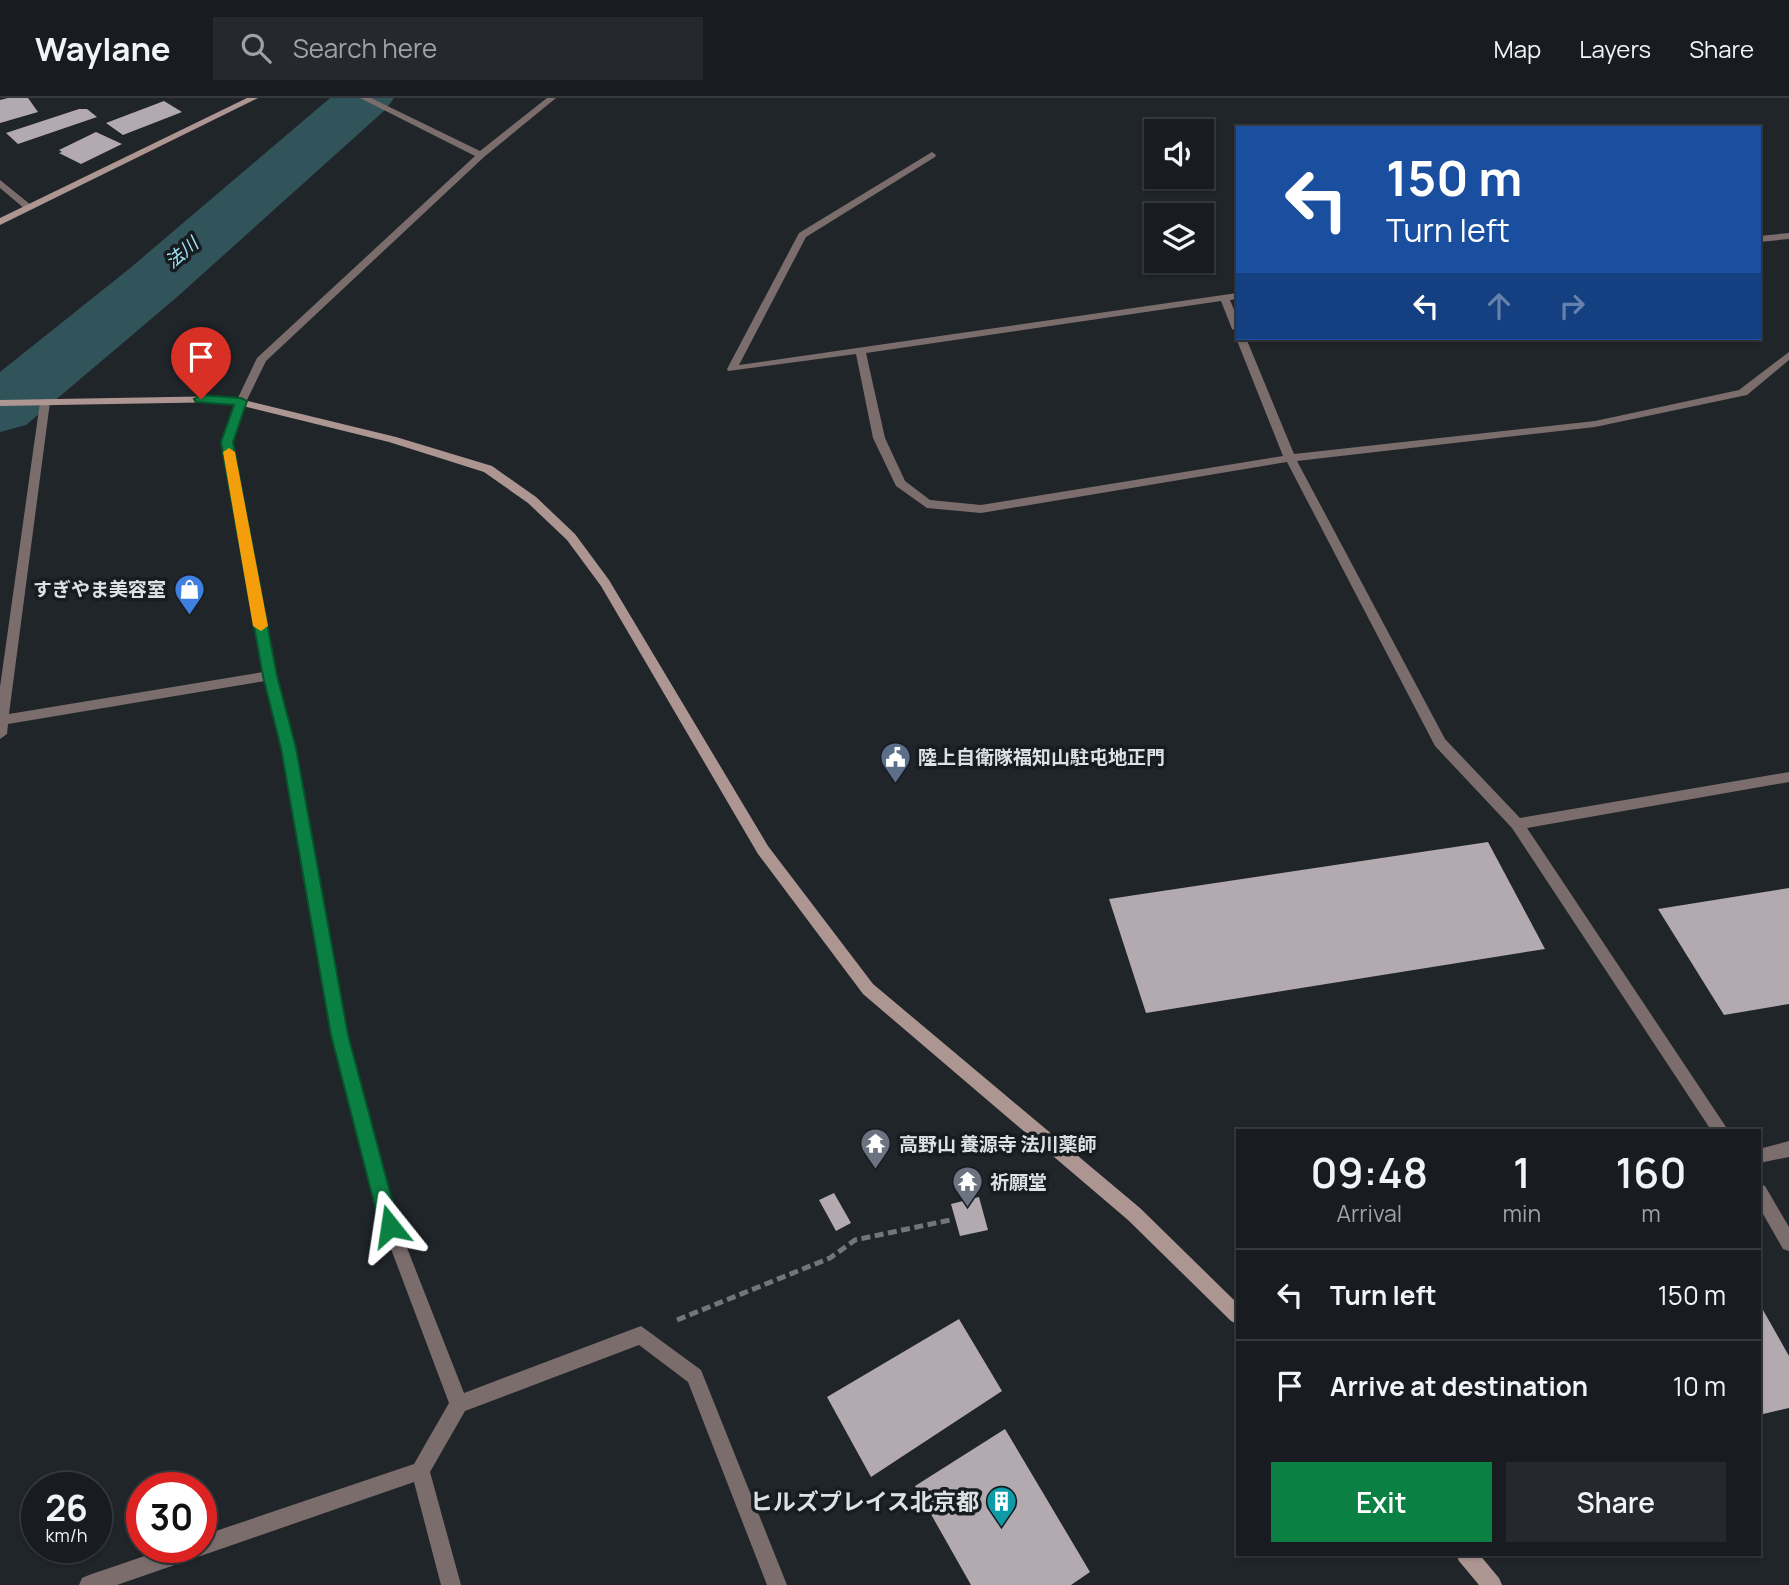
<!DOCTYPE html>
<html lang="en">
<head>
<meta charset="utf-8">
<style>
  body { margin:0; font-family:Manrope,"Noto Sans JP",sans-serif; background:#25292d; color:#f1f3f6; height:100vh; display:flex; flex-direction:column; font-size:26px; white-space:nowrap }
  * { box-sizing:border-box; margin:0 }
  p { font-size:23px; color:#9fa1a5 }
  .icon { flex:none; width:38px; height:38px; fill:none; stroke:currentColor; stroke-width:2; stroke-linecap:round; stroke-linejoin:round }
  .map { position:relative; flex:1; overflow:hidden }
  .sheet { position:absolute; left:1236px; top:1031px; width:525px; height:427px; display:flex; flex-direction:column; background:#181c20; border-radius:0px; box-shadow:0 2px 5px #0004,0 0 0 2px #363a3e }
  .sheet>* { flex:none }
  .banner { position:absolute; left:1236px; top:28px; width:525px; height:214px; border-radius:0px; box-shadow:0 2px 5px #0004,0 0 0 2px #363a3e; background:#1a4fa0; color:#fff; overflow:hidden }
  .controls { position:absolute; left:1144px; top:21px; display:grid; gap:14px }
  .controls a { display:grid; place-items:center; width:70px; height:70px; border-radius:0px; background:#181c20; box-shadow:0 2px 5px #0004,0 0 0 2px #363a3e; font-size:35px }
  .speed { position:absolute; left:21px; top:1374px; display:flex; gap:14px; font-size:35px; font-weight:700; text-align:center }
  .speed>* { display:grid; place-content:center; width:91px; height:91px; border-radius:50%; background:#181c20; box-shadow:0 2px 5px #0004,0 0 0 2px #363a3e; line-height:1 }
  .speed small { font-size:18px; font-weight:400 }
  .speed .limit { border:10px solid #d22; background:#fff; color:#111 }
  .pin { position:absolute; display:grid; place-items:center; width:60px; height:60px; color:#fff; margin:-72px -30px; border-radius:50% 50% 50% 0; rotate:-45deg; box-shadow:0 0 7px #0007 }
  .pin .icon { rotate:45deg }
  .me { position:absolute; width:77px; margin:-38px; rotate:345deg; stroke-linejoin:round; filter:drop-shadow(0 0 5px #0008) }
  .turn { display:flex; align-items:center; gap:24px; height:147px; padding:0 35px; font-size:32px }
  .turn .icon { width:91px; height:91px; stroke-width:2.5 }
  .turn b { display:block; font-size:49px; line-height:60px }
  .lanes { display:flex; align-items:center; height:66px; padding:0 35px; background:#0003; justify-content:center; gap:35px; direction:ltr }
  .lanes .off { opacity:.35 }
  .eta { display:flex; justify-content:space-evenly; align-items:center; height:119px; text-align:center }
  .eta b { font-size:42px; font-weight:600; line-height:49px }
  .primary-button { display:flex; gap:14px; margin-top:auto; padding:14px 35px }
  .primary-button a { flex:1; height:80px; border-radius:0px; background:#0b8043; color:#fff; font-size:28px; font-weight:600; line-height:80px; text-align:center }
  .primary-button a+a { background:#25292d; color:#f1f3f6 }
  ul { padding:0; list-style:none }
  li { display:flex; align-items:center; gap:21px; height:91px; padding:0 35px; border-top:2px solid #363a3e }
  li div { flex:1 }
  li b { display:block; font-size:26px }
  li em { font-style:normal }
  header { display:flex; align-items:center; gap:42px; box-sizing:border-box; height:98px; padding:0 35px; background:#181c20; border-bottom:2px solid #363a3e }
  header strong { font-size:33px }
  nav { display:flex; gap:38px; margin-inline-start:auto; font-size:24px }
  .search { width:490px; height:63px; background:#25292d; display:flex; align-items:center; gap:18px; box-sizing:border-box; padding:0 24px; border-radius:0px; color:#9fa1a5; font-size:26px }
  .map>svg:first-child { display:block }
</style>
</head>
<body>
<header>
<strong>Waylane</strong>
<div class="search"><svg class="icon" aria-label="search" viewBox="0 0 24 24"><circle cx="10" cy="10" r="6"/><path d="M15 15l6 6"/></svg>Search here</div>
<nav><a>Map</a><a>Layers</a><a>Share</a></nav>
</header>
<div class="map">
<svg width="1789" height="1487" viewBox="0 0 1789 1487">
  <rect width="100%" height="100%" fill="#20252a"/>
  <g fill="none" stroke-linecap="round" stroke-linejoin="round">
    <path fill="#31535a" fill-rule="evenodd" d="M 330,0 L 394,0 L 385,12 L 177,199 L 26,327 L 0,334 L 0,274 L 129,171 Z"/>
  </g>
  <path fill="#b3aaaf" d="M 8,0 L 28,0 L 38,14 L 0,25 L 0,2 Z
    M 164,3 L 182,14 L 123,37 L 106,25 Z
    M 79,11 L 87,11 L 97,19 L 18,46 L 6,35 Z
    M 96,34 L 122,46 L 81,66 L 59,55 L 62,54 L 59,52 Z
    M 1488,744 L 1545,851 L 1146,915 L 1109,801 Z
    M 1789,790 L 1789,906 L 1724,917 L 1658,811 Z
    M 834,1095 L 851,1125 L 836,1133 L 819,1102 Z
    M 979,1099 L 988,1132 L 960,1138 L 951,1106 Z
    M 1759,1205 L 1789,1258 L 1789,1310 L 1759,1317 Z
    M 959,1221 L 1002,1293 L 871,1379 L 827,1299 Z
    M 1005,1331 L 1090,1474 L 1071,1487 L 971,1487 L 915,1388 Z"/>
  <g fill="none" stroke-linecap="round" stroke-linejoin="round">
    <path stroke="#71767a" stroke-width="5" stroke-dasharray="9 4.5" stroke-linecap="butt" d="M 677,1222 L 830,1160 L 855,1142 L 950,1122"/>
    <path fill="#7b6d6b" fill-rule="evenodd" d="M 932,54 L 936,57 L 935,59 L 806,139 L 739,267 L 1237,195 L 1237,201 L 1230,202 L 1237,219 L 1237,234 L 1232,231 L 1221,203 L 866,255 L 885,340 L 905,383 L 930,402 L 981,407 L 1283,358 L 1236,240 L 1237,238 L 1246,240 L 1294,356 L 1595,323 L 1739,292 L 1789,254 L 1789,262 L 1747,297 L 1595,329 L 1297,363 L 1445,641 L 1520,720 L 1789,674 L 1789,684 L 1527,730 L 1728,1032 L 1711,1032 L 1512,730 L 1435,648 L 1287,364 L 981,415 L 927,410 L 896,388 L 873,340 L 856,256 L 728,273 L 727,271 L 799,135 Z
      M 1789,135 L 1789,141 L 1759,144 L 1759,138 Z
      M 1789,1043 L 1789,1059 L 1759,1065 L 1759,1051 Z
      M 1759,1086 L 1765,1088 L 1789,1129 L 1789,1153 L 1783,1151 L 1759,1109 Z"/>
    <path fill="#7b6d6b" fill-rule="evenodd" d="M 360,0 L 371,0 L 480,53 L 547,0 L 556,0 L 484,59 L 266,263 L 246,304 L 233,344 L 276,578 L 296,650 L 347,937 L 398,1127 L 464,1295 L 641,1228 L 701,1272 L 787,1487 L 767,1487 L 688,1284 L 639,1247 L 465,1313 L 430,1374 L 461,1487 L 441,1487 L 414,1384 L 117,1487 L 79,1487 L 82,1480 L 89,1477 L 171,1449 L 201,1449 L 201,1438 L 414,1366 L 449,1305 L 382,1127 L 331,937 L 282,650 L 265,583 L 8,626 L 7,636 L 0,641 L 0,589 L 40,304 L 45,301 L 50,304 L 9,616 L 263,574 L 221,344 L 236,304 L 257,260 L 475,58 Z
      M 0,82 L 31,107 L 31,111 L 25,111 L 0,90 Z"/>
    <path fill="#ad9692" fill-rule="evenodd" d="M 247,0 L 258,0 L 0,127 L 0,120 Z
      M 227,298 L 396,339 L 492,368 L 536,399 L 575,436 L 609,482 L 768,748 L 873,886 L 1140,1110 L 1237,1205 L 1237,1226 L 1231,1223 L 1128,1122 L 863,896 L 758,756 L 601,488 L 567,442 L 528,405 L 484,374 L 389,344 L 227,304 L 0,308 L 0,302 Z
      M 1456,1456 L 1479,1456 L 1499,1480 L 1502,1487 L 1479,1487 L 1459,1463 Z"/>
  </g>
  <path fill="#0b8043" stroke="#07532c" stroke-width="2" d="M 201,297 L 241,300 L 247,303 L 233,344 L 241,388 L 277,578 L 296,650 L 348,937 L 399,1128 L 396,1134 L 390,1137 L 383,1134 L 380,1128 L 331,937 L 281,650 L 263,578 L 221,344 L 234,307 L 196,304 L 194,301 Z"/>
  <path fill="#f59e0b" d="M 229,350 L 235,354 L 268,528 L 261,533 L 253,528 L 223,354 Z"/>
  <defs>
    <symbol id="shop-pin" viewBox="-11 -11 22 30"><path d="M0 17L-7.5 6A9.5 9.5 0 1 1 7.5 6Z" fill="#3f7fe0" stroke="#161c20"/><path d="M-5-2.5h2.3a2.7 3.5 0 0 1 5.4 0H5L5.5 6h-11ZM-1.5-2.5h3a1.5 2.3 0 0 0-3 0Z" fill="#fff"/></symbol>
    <symbol id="civic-pin" viewBox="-11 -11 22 30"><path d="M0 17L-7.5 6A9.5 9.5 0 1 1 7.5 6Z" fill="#5c6f8a" stroke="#161c20"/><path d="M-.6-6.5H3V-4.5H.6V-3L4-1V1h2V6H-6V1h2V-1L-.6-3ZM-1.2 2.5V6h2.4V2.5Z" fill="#fff"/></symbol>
    <symbol id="temple-pin" viewBox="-11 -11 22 30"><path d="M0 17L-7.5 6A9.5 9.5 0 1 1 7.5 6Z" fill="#6b7280" stroke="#161c20"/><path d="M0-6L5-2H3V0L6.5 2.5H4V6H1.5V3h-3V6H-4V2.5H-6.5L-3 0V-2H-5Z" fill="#fff"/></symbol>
    <symbol id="building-pin" viewBox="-11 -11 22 30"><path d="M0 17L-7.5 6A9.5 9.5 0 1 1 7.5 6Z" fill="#0f9aa8" stroke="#161c20"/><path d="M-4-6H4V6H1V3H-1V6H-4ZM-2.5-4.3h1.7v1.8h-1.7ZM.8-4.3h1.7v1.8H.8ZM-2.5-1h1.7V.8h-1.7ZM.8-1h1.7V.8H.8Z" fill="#fff"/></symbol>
  </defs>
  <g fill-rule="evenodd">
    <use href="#shop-pin" x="172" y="474" width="35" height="47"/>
    <use href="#civic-pin" x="878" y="642" width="35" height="47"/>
    <use href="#temple-pin" x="858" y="1028" width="35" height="47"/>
    <use href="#temple-pin" x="950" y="1066" width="35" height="47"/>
    <use href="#building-pin" x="984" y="1386" width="35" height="47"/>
  </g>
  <g text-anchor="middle" stroke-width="7" stroke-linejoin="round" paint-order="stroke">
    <g font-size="18" font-style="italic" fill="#a2e7f7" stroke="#161c20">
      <text transform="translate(182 155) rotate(-40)" y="6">法川</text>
    </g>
    <g font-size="19" font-weight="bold" fill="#dde1e4" stroke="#161c20" text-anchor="start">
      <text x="166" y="498" text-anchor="end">すぎやま美容室</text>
      <text x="918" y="666">陸上自衛隊福知山駐屯地正門</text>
      <text x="899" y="1053">高野山 養源寺 法川薬師</text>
      <text x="990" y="1091">祈願堂</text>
    </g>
    <g font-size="23" font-weight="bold" fill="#dde1e4" stroke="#161c20" text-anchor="end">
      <text x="979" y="1412">ヒルズプレイス北京都</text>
    </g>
  </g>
</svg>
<div class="controls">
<a><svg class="icon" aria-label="sound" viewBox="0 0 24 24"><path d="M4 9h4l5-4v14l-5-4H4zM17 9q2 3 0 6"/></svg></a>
<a><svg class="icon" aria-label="layers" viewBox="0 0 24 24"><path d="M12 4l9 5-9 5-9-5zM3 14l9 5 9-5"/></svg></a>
</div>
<div class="speed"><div>26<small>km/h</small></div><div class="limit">30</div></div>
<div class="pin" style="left:201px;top:301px;background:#d93025"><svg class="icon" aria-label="arrive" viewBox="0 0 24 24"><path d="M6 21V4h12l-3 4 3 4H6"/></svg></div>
<svg class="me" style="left:390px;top:1128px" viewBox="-20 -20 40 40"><path d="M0-17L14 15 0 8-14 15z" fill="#0b8043" stroke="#fff" stroke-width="4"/></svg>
<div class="banner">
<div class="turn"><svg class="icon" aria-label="left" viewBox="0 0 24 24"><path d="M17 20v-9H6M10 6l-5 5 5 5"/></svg><div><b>150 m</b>Turn left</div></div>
<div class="lanes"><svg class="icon" aria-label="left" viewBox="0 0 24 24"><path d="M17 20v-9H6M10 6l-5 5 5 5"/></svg><svg class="icon off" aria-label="ahead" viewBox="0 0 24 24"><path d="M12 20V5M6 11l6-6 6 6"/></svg><svg class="icon off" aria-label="right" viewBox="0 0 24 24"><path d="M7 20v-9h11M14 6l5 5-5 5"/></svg></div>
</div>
<section class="sheet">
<div class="eta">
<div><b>09:48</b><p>Arrival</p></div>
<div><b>1</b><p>min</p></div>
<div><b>160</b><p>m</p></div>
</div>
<ul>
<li><svg class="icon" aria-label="left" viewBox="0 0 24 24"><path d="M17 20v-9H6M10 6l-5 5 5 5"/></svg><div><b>Turn left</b></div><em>150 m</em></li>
<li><svg class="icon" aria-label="arrive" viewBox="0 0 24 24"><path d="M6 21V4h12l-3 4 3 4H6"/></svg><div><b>Arrive at destination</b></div><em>10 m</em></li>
</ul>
<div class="primary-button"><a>Exit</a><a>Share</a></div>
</section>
</div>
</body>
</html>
